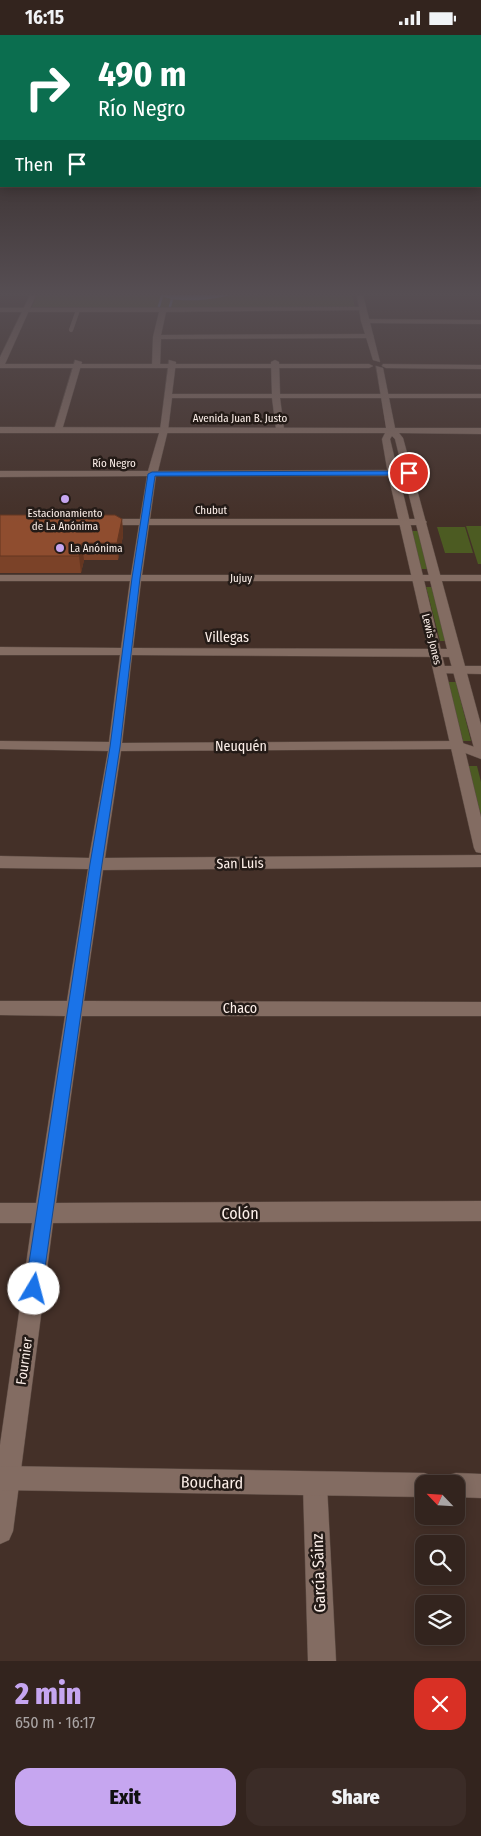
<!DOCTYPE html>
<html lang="en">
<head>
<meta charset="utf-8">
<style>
  body { margin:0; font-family:"Fira Sans Condensed",sans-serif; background:#3b2c27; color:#f1f3f6; height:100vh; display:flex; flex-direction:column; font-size:19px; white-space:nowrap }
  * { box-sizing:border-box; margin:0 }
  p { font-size:16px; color:#a9a4a4 }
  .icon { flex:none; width:28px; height:28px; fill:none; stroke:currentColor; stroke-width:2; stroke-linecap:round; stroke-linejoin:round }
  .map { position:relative; height:1626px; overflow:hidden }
  .drawer { display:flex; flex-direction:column; background:#33241e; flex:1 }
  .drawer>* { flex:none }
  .banner { position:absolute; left:0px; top:0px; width:481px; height:152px; box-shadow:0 2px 12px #0003,0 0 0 1px #4e413c; background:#0b6e4f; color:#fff; overflow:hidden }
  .needle { width:32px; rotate:295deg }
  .buttons { position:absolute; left:415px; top:1440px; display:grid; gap:10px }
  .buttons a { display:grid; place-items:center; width:50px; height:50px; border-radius:10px; background:#33241e; box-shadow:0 2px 12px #0003,0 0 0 1px #4e413c; font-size:25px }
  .pin { position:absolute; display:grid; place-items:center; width:42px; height:42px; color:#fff; margin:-21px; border:2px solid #fff; border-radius:50%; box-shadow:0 1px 5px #0007 }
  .me { position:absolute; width:55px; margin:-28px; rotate:8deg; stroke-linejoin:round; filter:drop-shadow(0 0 4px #0008) }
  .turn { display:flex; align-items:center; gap:18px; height:105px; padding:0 15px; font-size:22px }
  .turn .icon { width:65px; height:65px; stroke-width:2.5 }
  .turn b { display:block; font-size:35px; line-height:42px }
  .then { display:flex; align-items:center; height:48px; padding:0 15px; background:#0003; gap:10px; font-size:19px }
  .round { display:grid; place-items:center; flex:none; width:52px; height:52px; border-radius:15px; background:#3b2c27 }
  .headline { display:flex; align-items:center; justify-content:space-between; height:85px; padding:0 15px }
  h1 { font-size:30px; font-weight:800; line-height:38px; color:#c6a6f0 }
  .primary-button { display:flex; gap:10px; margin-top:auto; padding:10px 15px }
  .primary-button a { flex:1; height:58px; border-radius:15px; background:#c6a6f0; color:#111; font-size:20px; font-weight:800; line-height:58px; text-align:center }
  .primary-button a+a { background:#3b2c27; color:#f1f3f6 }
  .status { display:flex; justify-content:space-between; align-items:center; height:35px; padding:0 25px; background:#33241e; direction:ltr }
  .status svg { height:14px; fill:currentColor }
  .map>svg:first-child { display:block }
</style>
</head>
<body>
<div class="status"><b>16:15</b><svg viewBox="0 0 49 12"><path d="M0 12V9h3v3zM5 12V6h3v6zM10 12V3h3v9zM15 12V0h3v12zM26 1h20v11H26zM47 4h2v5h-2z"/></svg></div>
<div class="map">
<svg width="481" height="1626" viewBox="0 0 481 1626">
  <rect width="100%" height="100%" fill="#443028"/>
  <path fill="#4c5b22" d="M 37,260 L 352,260 L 355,272 L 31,274 Z
    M 466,491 L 481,491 L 481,529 L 478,529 Z
    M 437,492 L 465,492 L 473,518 L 445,518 Z
    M 412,496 L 418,496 L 428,534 L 421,534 Z
    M 426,552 L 432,552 L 447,606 L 440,606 Z
    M 448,647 L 456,647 L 471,706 L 463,706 Z
    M 468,731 L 477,731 L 481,747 L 481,781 Z"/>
  <path fill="#6385c1" d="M 159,260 L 231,260 C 211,265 178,269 159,260 Z"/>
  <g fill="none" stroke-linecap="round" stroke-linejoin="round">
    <path stroke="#6385c1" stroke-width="2.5" d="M 158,275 L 162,261
      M 169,275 L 172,264"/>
    <defs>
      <path id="service" d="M 71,295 L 78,275"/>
      <path id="minor" d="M 363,272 L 365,273 L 365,275 L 166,277 L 161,300 L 370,299 L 374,301 L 370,303 L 161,304 L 160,331 L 156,333 L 152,331 L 153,302 L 159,277 L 0,277 L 0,273 Z
        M 362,284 L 481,285 L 481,289 L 365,288 L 361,286 Z
        M 75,325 L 82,327 L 62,395 L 55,397 L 54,395 Z
        M 169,325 L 176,327 L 172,359 L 272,359 L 271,327 L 275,325 L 279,327 L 280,359 L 481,359 L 481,363 L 280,363 L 284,394 L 280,397 L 276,394 L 272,363 L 172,363 L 168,395 L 158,436 L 409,435 L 414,438 L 409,441 L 156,441 L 150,484 L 422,484 L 427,487 L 422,490 L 149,490 L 142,540 L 481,540 L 481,546 L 141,546 L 133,613 L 454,614 L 460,618 L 454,622 L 132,620 L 122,708 L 456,706 L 481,714 L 481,724 L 455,714 L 121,716 L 105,823 L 481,820 L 481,832 L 103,835 L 84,966 L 481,967 L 481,981 L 82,981 L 56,1168 L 481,1166 L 481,1186 L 53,1188 L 13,1496 L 9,1505 L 0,1509 L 0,1410 L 32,1188 L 0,1188 L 0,1168 L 36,1168 L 65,981 L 0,980 L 0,966 L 67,966 L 88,834 L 0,833 L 0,821 L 89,823 L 108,716 L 0,714 L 0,706 L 109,707 L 120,620 L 0,620 L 0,612 L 121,613 L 130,546 L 0,546 L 0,540 L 131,540 L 139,490 L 101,490 L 96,487 L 101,484 L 140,484 L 147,441 L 0,442 L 0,436 L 148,436 L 160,395 Z
        M 440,631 L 481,631 L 481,639 L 436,638 L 434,635 L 436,632 Z
        M 315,1438 L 324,1441 L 327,1450 L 336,1626 L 308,1626 L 303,1450 L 306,1441 Z"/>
      <path id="tertiary" d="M 30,260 L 36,260 L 5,329 L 369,329 L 373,331 L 369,333 L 0,333 L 0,322 Z
        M 383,329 L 481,330 L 481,334 L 386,333 L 382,331 Z"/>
      <path id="secondary" d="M 357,260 L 363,260 L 380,327 L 373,325 L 361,286 Z
        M 376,331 L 383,333 L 395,393 L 481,393 L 481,399 L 399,398 L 403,403 L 481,690 L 481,717 L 476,716 L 474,713 L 448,618 L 395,404 L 392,401 L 390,404 L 481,782 L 481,818 L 476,817 L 474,813 L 388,439 L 382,404 L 385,398 L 0,398 L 0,392 L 386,393 Z
        M 0,1431 L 424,1438 L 433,1441 L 436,1449 L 424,1449 L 424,1462 L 0,1455 Z
        M 456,1438 L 481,1439 L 481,1463 L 456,1462 L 456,1449 L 444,1449 L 447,1441 Z"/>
    </defs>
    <use href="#service" stroke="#5d4c44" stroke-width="4.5"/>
    <use href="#minor" stroke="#5d4c44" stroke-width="1"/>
    <use href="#tertiary" stroke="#5d4c44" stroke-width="1"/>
    <use href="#secondary" stroke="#5d4c44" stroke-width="1"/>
    <use href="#service" stroke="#836c62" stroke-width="4"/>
    <use href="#minor" fill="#836c62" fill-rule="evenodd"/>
    <use href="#tertiary" fill="#836c62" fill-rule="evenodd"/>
    <use href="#secondary" fill="#836c62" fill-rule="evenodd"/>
  </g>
  <path fill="#7b4228" d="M 0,480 L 122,484 L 123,501 L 118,525 L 84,525 L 81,538 L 0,538 Z"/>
  <path fill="#643621" d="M 122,484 L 123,501 L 118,525 L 117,508 Z
    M 82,508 L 84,525 L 81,538 L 79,521 Z"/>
  <path fill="#8f4d2f" stroke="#643621" d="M 0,480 L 115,480 L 122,484 L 117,508 L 82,508 L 79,521 L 0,521 Z"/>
  <linearGradient id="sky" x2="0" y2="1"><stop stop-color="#251a16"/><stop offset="0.53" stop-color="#564e53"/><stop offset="1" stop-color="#564e53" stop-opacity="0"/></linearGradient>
  <rect width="481" height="488" fill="url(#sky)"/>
  <path fill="#1a73e8" stroke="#114b97" d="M 409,436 L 411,437 L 411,440 L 155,441 L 140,543 L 120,712 L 102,829 L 42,1254 L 39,1260 L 34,1263 L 28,1260 L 25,1254 L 90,829 L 110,712 L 132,543 L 148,439 L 152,437 Z"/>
  <g fill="#c6a6f0" stroke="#241b17" stroke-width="2">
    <circle cx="65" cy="464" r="5"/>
    <circle cx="60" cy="513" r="5"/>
  </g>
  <g text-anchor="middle" stroke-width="5" stroke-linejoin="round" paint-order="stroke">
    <g font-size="11" fill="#fdf0ea" stroke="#241b17">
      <text x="240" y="387">Avenida Juan B. Justo</text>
      <text x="114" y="432">Río Negro</text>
      <text x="211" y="479">Chubut</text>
      <text x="241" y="547">Jujuy</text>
      <text transform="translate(432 604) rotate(76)" y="4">Lewis Jones</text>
    </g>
    <g font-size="11" fill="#fdf0ea" stroke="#241b17">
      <text x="65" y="482">Estacionamiento<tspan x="65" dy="13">de La Anónima</tspan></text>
      <text x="70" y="517" text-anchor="start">La Anónima</text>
    </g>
    <g font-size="14" fill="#fdf0ea" stroke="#241b17">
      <text x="227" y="607">Villegas</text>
      <text x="241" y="716">Neuquén</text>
      <text transform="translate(240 828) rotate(-1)" y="5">San Luis</text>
      <text x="240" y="978">Chaco</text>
      <text transform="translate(24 1326) rotate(-82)" y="5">Fournier</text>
    </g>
    <g font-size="16" fill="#fdf0ea" stroke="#241b17">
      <text x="240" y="1184">Colón</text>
      <text transform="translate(212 1447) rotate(1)" y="6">Bouchard</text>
      <text transform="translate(318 1538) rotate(-92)" y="6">García Sáinz</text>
    </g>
  </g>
</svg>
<div class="buttons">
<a><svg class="needle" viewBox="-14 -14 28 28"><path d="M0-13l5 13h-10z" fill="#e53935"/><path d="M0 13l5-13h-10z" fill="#a9a4a4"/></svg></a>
<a><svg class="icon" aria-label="search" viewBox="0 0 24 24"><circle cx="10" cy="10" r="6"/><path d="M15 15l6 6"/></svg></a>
<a><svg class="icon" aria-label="layers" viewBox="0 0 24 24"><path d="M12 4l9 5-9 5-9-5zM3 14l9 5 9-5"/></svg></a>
</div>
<div class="pin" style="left:409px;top:438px;background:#d93025"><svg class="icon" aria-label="arrive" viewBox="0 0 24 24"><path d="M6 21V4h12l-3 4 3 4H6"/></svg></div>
<svg class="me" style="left:34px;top:1254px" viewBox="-20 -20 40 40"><circle r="19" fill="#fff"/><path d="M0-13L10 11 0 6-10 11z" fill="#1a73e8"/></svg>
<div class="banner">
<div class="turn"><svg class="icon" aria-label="right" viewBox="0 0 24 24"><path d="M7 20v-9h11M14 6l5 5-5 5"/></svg><div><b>490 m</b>Río Negro</div></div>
<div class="then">Then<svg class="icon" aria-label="arrive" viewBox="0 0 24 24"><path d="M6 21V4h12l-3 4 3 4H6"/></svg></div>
</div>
</div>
<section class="drawer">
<div class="headline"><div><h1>2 min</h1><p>650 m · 16:17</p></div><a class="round" style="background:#d93025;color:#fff"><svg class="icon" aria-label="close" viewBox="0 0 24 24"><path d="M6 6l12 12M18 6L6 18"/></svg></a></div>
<div class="primary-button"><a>Exit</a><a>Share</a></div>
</section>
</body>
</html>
